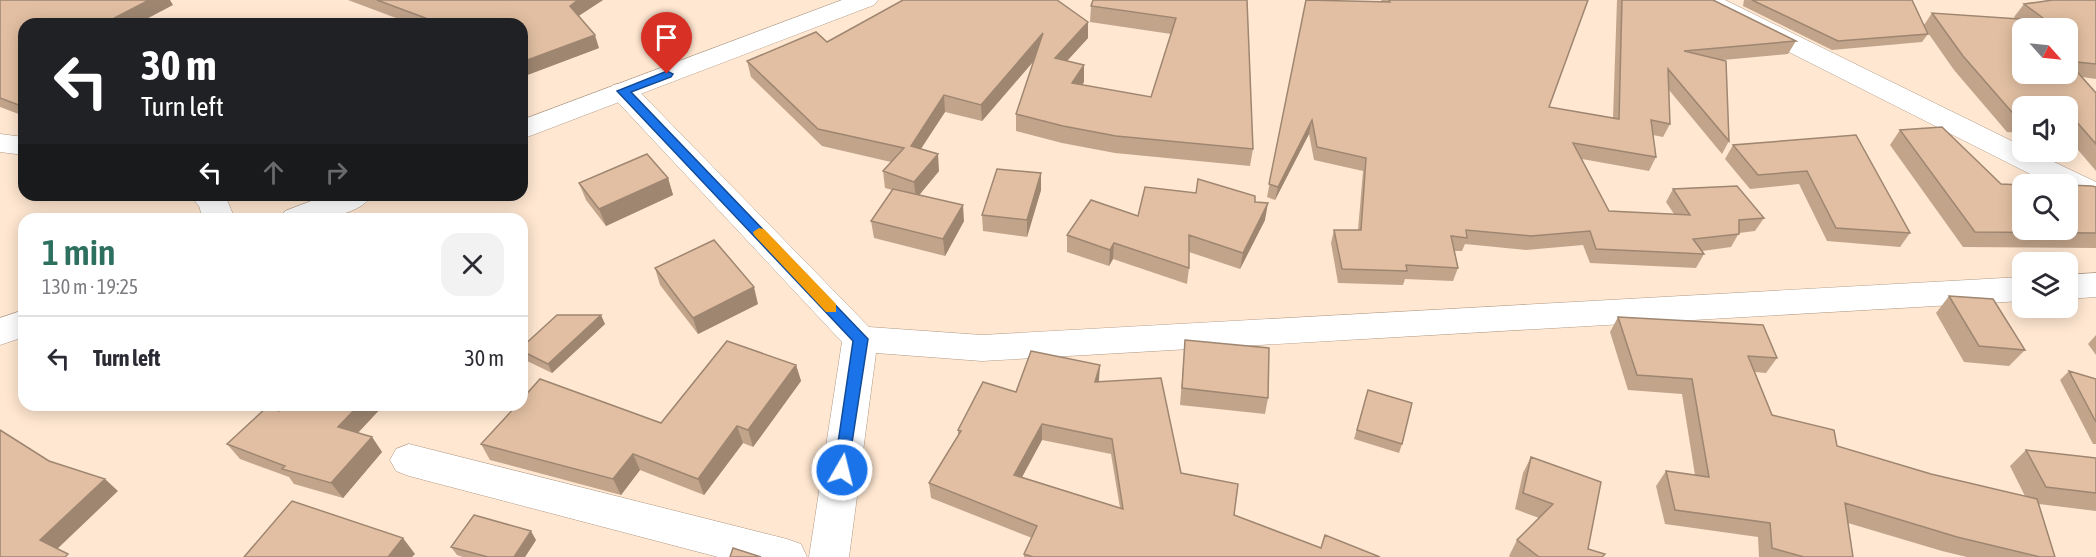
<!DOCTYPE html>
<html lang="en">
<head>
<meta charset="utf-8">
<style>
  body { margin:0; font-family:"Asap Condensed",sans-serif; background:#f2f2f3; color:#2b2b33; height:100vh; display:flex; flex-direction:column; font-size:22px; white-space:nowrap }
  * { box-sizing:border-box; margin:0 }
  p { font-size:20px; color:#7c7c81 }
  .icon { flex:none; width:33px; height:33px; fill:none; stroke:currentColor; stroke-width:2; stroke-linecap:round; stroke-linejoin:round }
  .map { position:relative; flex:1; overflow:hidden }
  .details { position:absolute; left:18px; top:213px; width:510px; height:198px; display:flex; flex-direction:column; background:#fff; border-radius:18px; box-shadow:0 3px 15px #0003 }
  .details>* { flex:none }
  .banner { position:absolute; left:18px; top:18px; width:510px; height:183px; border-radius:18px; box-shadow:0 3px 15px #0003; background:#202124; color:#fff; overflow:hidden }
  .needle { width:39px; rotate:117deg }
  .tools { position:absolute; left:2012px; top:18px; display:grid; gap:12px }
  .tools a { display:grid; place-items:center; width:66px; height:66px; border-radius:12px; background:#fff; box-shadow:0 3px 15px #0003; font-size:30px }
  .pin { position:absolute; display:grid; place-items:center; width:51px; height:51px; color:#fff; margin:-62px -26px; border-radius:50% 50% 50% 0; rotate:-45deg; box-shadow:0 0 6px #0007 }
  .pin .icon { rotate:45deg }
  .me { position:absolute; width:66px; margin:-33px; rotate:8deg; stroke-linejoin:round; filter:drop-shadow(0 0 4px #0008) }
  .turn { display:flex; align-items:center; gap:21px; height:126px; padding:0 24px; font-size:27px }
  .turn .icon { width:78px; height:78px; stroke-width:2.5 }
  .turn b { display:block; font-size:42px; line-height:51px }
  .lanes { display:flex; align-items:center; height:57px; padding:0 24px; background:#0003; justify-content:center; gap:30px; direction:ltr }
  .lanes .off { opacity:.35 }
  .round { display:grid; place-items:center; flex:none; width:63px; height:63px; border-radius:18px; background:#f2f2f3 }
  .summary { display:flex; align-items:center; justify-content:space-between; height:102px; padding:0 24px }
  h1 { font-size:36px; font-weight:600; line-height:45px; color:#2e7060 }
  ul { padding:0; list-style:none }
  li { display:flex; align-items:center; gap:18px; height:84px; padding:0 24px; border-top:2px solid #e1e1e2 }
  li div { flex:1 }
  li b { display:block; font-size:22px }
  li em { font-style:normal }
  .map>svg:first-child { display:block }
</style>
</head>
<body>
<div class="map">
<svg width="2096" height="557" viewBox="0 0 2096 557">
  <rect width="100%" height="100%" fill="#ffe7d1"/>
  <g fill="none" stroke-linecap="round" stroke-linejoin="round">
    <defs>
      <path id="minor" d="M 1692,0 L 1725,0 L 2022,146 L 2022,152 L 2033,152 L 2096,182 L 2096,205 L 2067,193 L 2067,184 L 2050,184 L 1696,5 Z
        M 623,83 L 633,85 L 869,327 L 982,335 L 2022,277 L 2022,301 L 982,361 L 876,353 L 849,557 L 809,557 L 842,342 L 613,97 L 609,91 L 613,85 Z
        M 0,134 L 24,137 L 24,155 L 0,152 Z
        M 190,195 L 225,195 L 235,219 L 203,219 L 199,206 Z
        M 2096,273 L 2096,297 L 2067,299 L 2067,275 Z
        M 409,444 L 787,539 L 801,544 L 807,557 L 718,557 L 409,476 L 396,471 L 390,460 L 396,449 Z"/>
      <path id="primary" d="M 842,0 L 878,0 L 874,5 L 522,139 L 522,120 Z
        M 327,195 L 372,195 C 357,220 307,219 280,219 L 285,211 Z
        M 24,310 L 24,337 L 0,345 L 0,318 Z"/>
    </defs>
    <use href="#minor" stroke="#af9985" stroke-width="1"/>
    <use href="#primary" stroke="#af9985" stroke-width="1"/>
    <use href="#minor" fill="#fff" fill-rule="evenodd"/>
    <use href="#primary" fill="#fff" fill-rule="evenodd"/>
  </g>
  <path fill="#c2a48b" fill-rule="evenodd" d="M 0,0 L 173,5 L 24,24 L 24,116 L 0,107 Z
    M 348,0 L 603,0 L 578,16 L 599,48 L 522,77 L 522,24 L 412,24 Z
    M 1247,0 L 1253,149 L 1250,166 L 1115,153 L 1062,143 L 1016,131 L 1016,114 L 1034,61 L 982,121 L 945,112 L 921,149 L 939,171 L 919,195 L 964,221 L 945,256 L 874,238 L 871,221 L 892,190 L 885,188 L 883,171 L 891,162 L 822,146 L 751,77 L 747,61 L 827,42 L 1088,22 L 1088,38 L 1067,61 L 1084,82 L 1082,85 L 1151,97 L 1171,34 L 1090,22 L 1091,6 Z
    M 1306,0 L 1382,2 L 1381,0 L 1588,0 L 1549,107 L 1613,118 L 1617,0 L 1713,0 L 1796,41 L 1788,54 L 1723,60 L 1729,141 L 1722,154 L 1669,90 L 1670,124 L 1663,137 L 1653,135 L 1656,157 L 1649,171 L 1582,159 L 1609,211 L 1674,214 L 1666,202 L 1673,189 L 1764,218 L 1755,231 L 1739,233 L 1731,247 L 1702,251 L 1704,254 L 1696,268 L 1590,263 L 1583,245 L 1526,250 L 1465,244 L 1462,251 L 1454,251 L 1458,268 L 1453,281 L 1405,279 L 1403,285 L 1338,283 L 1331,243 L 1334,230 L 1358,230 L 1363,171 L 1314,160 L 1309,134 L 1275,200 L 1267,197 Z
    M 1744,0 L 1912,0 L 1924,25 L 1932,13 L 2016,19 L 2014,17 L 2024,4 L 2096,0 L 2096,79 L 2082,77 L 2096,93 L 2096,171 L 2067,137 L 2067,106 L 2022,106 L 2022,133 L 2007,132 L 1954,70 L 1926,30 L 1928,34 L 1922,42 L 1832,50 L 1743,6 ZM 2067,28 L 2067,74 L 2022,74 Z
    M 1900,130 L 2001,184 L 2096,187 L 2096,248 L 1963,247 L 1890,145 Z
    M 1856,135 L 1910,233 L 1900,247 L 1827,241 L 1799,184 L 1750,189 L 1725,159 L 1733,145 Z
    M 1041,173 L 1041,190 L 1027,237 L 983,231 L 982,215 Z
    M 668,178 L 673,195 L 606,226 L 586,200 L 579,183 Z
    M 1255,202 L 1265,220 L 1240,269 L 1189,252 L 1189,268 L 1187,284 L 1113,259 L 1109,266 L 1067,252 L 1067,235 L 1138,216 Z
    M 655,268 L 758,304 L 698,334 L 660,285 Z
    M 1949,296 L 2025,350 L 2009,366 L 1964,362 L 1936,313 Z
    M 1618,317 L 1777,358 L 1766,373 L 1755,372 L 1772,415 L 1837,446 L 1931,474 L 2025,496 L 2010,466 L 2026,450 L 2096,458 L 2096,511 L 2039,504 L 2055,557 L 1967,557 L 1942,551 L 1848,523 L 1853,557 L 1759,557 L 1758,537 L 1665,524 L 1656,486 L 1666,471 L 1695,475 L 1682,394 L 1628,390 L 1610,332 Z
    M 605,324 L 552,373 L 523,359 L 522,356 L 522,347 Z
    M 2096,335 L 2096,355 L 2088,344 Z
    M 1185,340 L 1268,398 L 1265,414 L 1180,405 Z
    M 796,365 L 801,381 L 753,447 L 743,443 L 704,495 L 640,470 L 621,495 L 490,460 L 481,444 L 661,423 Z
    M 2069,371 L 2096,379 L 2096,444 L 2093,444 L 2060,380 Z
    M 1099,382 L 1181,473 L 1234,515 L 1321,548 L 1380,557 L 1024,557 L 1024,554 L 1032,538 L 931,498 L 929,483 L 958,436 L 958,430 L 1016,392 ZM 1042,440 L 1111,454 L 1120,508 L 1022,477 Z
    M 1368,390 L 1402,444 L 1399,453 L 1354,439 Z
    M 285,405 L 384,405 L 358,433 L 372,437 L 382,452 L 343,498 L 294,484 L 289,477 L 240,459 L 227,444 L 279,411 Z
    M 1531,457 L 1588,549 L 1603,557 L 1510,557 L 1509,556 L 1517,540 L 1539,518 L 1515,509 L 1523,473 Z
    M 536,540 L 525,557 L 463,557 L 457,555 L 451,547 Z"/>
  <path fill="#9e8671" d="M 149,0 L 170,0 L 173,5 L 137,24 L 103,24 Z
    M 578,0 L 603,0 L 574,19 L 570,6 Z
    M 1088,22 L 1088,38 L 1054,75 L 1055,58 Z
    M 1043,33 L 1043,50 L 982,121 L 981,105 Z
    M 595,35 L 599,48 L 522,77 L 522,62 Z
    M 1084,65 L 1084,82 L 1072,100 L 1072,83 Z
    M 944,95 L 945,112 L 912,162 L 911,146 Z
    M 1312,120 L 1309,134 L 1275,200 L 1278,187 Z
    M 938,154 L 939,171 L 916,199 L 914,182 Z
    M 1041,173 L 1041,190 L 1027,237 L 1027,220 Z
    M 668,178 L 673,195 L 606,226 L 599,209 Z
    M 1268,203 L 1265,220 L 1240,269 L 1243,253 Z
    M 963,205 L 964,221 L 945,256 L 943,239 Z
    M 1114,243 L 1113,259 L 1109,266 L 1110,250 Z
    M 754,287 L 758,304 L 698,334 L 693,318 Z
    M 601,315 L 605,324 L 552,373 L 548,364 Z
    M 796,365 L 801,381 L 753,447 L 748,430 Z
    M 1100,365 L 1099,380 L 1094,398 L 1095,382 Z
    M 359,405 L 384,405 L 349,442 L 338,427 Z
    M 1042,424 L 1042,440 L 1015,490 L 1014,475 Z
    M 737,426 L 743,443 L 704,495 L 698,479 Z
    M 372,437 L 382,452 L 343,498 L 331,483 Z
    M 633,454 L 640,470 L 621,495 L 613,479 Z
    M 105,479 L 118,491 L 54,552 L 40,540 Z
    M 531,531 L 536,540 L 525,557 L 514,557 Z
    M 403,538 L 415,554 L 412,557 L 388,557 Z"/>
  <path fill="#e2bfa2" stroke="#9e8671" stroke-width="1.5" fill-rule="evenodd" d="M 0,0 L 149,0 L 103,24 L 24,24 L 24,107 L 0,98 Z
    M 377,0 L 578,0 L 570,6 L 595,35 L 522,62 L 522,24 L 412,24 L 428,19 Z
    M 903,0 L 1057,0 L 1088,22 L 1055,58 L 1084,65 L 1072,83 L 1151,97 L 1176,18 L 1091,6 L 1093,0 L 1247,0 L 1253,149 L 1116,136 L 1063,126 L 1016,114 L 1043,33 L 981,105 L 944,95 L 911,146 L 938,154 L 914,182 L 883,171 L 904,148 L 818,129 L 747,61 L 816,32 L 827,42 Z
    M 1306,0 L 1390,2 L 1389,0 L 1588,0 L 1549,107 L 1619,119 L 1622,0 L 1713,0 L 1796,41 L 1684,51 L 1726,61 L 1729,141 L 1668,69 L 1670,124 L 1651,120 L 1656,157 L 1573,143 L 1609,211 L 1690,215 L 1673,189 L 1737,186 L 1764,218 L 1739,220 L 1739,234 L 1693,239 L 1704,254 L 1596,249 L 1590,231 L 1531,236 L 1466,230 L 1467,238 L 1451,236 L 1458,268 L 1406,265 L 1407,271 L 1342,269 L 1334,230 L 1361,230 L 1366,158 L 1317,147 L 1312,120 L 1278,187 L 1269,184 Z
    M 1752,0 L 1912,0 L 1928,34 L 1838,41 Z
    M 2053,0 L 2096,0 L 2096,64 L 2067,61 L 2067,28 L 2022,28 L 2022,74 L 2067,74 L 2067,63 L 2072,66 L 2096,93 L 2096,144 L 2075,120 L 2067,120 L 2067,106 L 2022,106 L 2022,119 L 2017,118 L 1963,56 L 1932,13 L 2047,21 L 2024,4 Z
    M 1942,127 L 2001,184 L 2022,185 L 2022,230 L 2067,230 L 2067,185 L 2092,186 L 2096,187 L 2096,233 L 1975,232 L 1900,130 Z
    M 1856,135 L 1910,233 L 1836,228 L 1807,171 L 1758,175 L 1733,145 Z
    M 647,154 L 668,178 L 599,209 L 579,183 Z
    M 997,169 L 1041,173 L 1027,220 L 982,215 Z
    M 1198,179 L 1255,196 L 1255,202 L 1268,203 L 1243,253 L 1189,235 L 1189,268 L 1114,243 L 1110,250 L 1067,235 L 1091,200 L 1138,216 L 1145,187 L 1196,193 Z
    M 893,189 L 963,205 L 943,239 L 871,221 Z
    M 714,240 L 754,287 L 693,318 L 655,268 Z
    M 1949,296 L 1993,299 L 2025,350 L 1979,346 Z
    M 557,315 L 601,315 L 548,364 L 522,351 L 522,347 Z
    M 1618,317 L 1763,325 L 1777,358 L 1748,356 L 1772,415 L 1834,430 L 1837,446 L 1931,474 L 2037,499 L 2055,557 L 2040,557 L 1957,537 L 1845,503 L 1853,557 L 1804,557 L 1772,548 L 1770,523 L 1675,510 L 1666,471 L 1709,477 L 1692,379 L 1637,375 Z
    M 1185,340 L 1269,348 L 1268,398 L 1182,388 Z
    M 727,341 L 796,365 L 748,430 L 737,426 L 698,479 L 633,454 L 613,479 L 481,444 L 517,405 L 522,405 L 522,399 L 540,379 L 661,423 Z
    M 1031,351 L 1100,365 L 1095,382 L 1161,378 L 1181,473 L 1238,484 L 1234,515 L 1321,548 L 1325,535 L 1380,557 L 1033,557 L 1024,554 L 1037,526 L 929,483 L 961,431 L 958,430 L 983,382 L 1016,392 ZM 1042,424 L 1112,439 L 1123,509 L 1014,475 Z
    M 2069,371 L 2096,379 L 2096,422 Z
    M 1368,390 L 1412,403 L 1402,444 L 1357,430 Z
    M 285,405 L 359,405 L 338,427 L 372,437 L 331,483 L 282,469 L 285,466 L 227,444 L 267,407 L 279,411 Z
    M 0,430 L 49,461 L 105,479 L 40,540 L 68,554 L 65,557 L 0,557 Z
    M 2026,450 L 2096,458 L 2096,493 L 2046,487 Z
    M 1531,457 L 1601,482 L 1588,549 L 1605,554 L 1602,557 L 1539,557 L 1517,540 L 1553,504 L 1523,493 Z
    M 292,501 L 403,538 L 388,557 L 244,557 Z
    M 474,515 L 531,531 L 514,557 L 488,557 L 451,547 Z
    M 733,548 L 761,557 L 730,557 Z"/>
  <path fill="#1a73e8" stroke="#114b97" stroke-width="1.5" d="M 667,71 L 673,74 L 671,77 L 631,92 L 868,339 L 847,475 L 836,475 L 834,470 L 853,341 L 617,91 Z"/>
  <path fill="#f59e0b" d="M 759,228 L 764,229 L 836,304 L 836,312 L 826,312 L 754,235 L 753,232 Z"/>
</svg>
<div class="tools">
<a><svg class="needle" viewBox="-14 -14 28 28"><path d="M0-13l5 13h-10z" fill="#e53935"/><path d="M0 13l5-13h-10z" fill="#7c7c81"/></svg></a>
<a><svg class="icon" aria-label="sound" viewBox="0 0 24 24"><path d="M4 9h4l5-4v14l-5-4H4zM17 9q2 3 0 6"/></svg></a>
<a><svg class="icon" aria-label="search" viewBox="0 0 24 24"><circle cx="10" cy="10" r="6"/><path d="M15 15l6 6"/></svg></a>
<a><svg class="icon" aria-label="layers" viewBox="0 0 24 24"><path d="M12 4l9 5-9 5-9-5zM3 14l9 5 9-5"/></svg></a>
</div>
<div class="pin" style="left:667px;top:74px;background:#d93025"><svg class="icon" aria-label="arrive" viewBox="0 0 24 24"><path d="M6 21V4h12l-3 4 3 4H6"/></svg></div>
<svg class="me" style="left:842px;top:470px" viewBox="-20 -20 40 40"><circle r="17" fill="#1a73e8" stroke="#fff" stroke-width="3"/><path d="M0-11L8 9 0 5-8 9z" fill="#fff"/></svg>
<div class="banner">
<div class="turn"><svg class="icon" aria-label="left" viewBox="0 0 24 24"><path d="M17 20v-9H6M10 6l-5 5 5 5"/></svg><div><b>30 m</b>Turn left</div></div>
<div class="lanes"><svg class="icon" aria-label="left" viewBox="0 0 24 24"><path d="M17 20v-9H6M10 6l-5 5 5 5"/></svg><svg class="icon off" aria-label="ahead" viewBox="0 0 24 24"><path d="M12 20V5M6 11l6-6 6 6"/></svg><svg class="icon off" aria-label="right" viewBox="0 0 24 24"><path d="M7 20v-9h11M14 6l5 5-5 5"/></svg></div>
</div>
<section class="details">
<div class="summary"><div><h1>1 min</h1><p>130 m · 19:25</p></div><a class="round"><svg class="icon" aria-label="close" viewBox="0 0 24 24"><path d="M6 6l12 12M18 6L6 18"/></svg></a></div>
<ul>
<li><svg class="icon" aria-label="left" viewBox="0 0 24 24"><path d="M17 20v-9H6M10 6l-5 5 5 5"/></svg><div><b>Turn left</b></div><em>30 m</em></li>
</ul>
</section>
</div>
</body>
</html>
